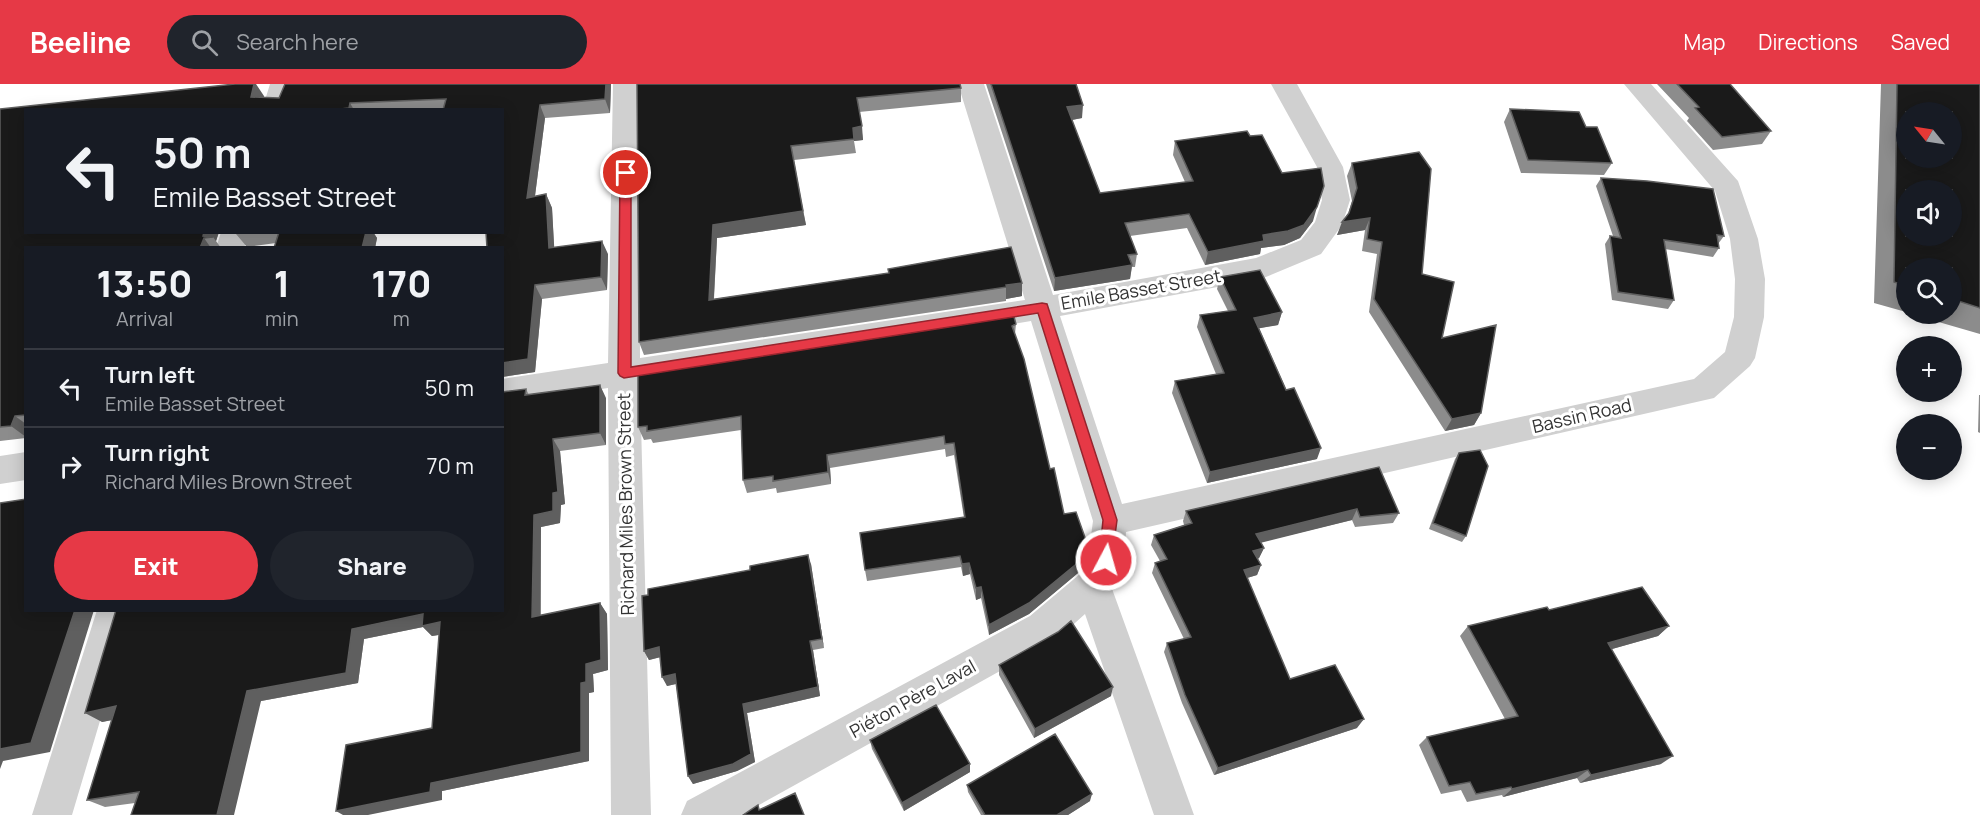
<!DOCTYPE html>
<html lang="en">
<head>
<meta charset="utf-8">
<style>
  body { margin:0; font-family:Manrope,sans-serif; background:#20242c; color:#f1f3f6; height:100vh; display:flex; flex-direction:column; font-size:22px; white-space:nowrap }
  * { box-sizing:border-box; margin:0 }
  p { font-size:20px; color:#9ea1a6 }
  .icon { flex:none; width:33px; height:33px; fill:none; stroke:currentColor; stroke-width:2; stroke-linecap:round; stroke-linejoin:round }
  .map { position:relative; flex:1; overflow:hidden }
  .panel { position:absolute; left:24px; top:162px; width:480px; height:366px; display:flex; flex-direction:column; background:#171b24; border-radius:0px; box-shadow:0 3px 15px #0003 }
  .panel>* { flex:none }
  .guide { position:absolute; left:24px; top:24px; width:480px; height:126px; border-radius:0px; box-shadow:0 3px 15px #0003; background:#171b24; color:#f1f3f6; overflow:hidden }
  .needle { width:39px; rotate:300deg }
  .tools { position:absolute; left:1896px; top:18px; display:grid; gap:12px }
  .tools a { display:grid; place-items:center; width:66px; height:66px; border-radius:50%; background:#171b24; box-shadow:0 3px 15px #0003; font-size:30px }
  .pin { position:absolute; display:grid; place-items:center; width:51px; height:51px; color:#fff; margin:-26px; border:3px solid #fff; border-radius:50%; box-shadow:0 2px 6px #0007 }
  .me { position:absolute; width:66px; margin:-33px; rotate:6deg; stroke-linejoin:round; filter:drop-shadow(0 0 4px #0008) }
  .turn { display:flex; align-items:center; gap:21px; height:126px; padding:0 30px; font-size:27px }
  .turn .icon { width:78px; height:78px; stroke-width:2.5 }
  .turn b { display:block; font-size:42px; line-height:51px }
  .eta { display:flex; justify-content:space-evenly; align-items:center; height:102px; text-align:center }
  .eta b { font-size:36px; font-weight:800; line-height:42px }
  .cta { display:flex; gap:12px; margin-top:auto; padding:12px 30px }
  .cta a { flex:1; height:69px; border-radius:36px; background:#e63946; color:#fff; font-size:24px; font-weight:800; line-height:69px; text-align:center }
  .cta a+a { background:#20242c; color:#f1f3f6 }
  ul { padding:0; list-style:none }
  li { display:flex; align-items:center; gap:18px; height:78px; padding:0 30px; border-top:2px solid #363941 }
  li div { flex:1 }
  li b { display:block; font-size:22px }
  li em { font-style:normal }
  header { display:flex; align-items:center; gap:36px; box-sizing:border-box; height:84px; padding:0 30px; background:#e63946; color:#fff }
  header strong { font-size:28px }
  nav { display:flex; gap:33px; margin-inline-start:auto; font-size:21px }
  .search { width:420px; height:54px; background:#20242c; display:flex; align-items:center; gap:15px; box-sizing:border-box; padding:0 21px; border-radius:33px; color:#9ea1a6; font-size:22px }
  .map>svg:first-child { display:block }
</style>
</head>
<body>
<header>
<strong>Beeline</strong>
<div class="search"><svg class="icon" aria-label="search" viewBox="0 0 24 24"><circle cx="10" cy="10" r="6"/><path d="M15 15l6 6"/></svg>Search here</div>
<nav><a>Map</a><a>Directions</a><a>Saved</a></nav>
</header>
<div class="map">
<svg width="1980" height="731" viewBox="0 0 1980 731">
  <rect width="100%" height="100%" fill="#fff"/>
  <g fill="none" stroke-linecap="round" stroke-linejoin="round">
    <path fill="#d0d0d0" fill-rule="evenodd" d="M 270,0 L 296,0 L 288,26 L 262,26 Z
      M 613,0 L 639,0 L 640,274 L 1025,216 L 958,0 L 984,0 L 1053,211 L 1256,174 L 1301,156 L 1315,138 L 1322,116 L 1317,83 L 1271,0 L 1297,0 L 1343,83 L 1350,116 L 1342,141 L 1321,170 L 1261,195 L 1060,232 L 1122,420 L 1694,295 L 1725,268 L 1734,233 L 1735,195 L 1730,155 L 1715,107 L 1624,0 L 1651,0 L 1738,97 L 1758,155 L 1765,195 L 1764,233 L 1755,274 L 1750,282 L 1714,314 L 1126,448 L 1124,476 L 1111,502 L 1194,731 L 1154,731 L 1085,530 L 1056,556 L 741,731 L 681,731 L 687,717 L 1030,532 L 1080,490 L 1088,474 L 1093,437 L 1031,237 L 640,299 L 651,731 L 611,731 L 608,304 L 502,320 L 502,295 L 608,279 Z
      M 221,148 L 249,148 L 244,164 L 216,164 Z
      M 26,368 L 26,396 L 0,400 L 0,372 Z
      M 97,526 L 133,526 L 72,731 L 32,731 Z"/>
  </g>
  <path fill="#8c8c8c" d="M 285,0 L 611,0 L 610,29 L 545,34 L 535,112 L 546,110 L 552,124 L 554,163 L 608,170 L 607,206 L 542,215 L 535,288 L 502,293 L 502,26 L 26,26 L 26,148 L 219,148 L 216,157 L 221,164 L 26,164 L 26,354 L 0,357 L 0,25 L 264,12 L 264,14 L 279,14 Z
    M 637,0 L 961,4 L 961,18 L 859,28 L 863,56 L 854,57 L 856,69 L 794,76 L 806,141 L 717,154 L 714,215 L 888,189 L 1011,163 L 1022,212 L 1006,215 L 1006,217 L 644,271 L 639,258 Z
    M 986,0 L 1076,0 L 1082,34 L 1072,36 L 1100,109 L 1185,98 L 1173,71 L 1175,57 L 1250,52 L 1282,89 L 1313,137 L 1300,154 L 1284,161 L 1261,164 L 1260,170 L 1205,181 L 1187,144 L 1130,152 L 1137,170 L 1135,183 L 1132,183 L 1130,195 L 1054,207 Z
    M 1657,0 L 1730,0 L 1771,47 L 1762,60 L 1713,66 L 1687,37 L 1689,34 Z
    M 1881,0 L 1980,0 L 1980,250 L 1911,230 L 1952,230 L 1952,184 L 1906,184 L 1906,228 L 1874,219 Z
    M 1510,25 L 1586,43 L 1612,79 L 1604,91 L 1521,89 L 1504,38 Z
    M 1352,79 L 1422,190 L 1442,254 L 1481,329 L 1474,341 L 1445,347 L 1369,228 L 1377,170 L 1362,167 L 1365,146 L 1337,151 L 1348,130 L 1352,117 L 1347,92 Z
    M 1601,94 L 1724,152 L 1718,160 L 1719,164 L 1713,173 L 1665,165 L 1674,216 L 1668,225 L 1612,216 L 1605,160 L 1610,152 L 1613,152 L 1596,102 Z
    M 236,148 L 373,148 L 377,154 L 375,164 L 274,164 L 276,159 L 247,163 L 236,150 Z
    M 1220,193 L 1282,228 L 1278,241 L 1259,244 L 1317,375 L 1207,399 L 1172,309 L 1175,297 L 1216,290 L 1197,243 L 1200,231 L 1228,227 L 1217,205 Z
    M 1016,240 L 1015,250 L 1050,385 L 1064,430 L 1088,462 L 1086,473 L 1078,489 L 1029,530 L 989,551 L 981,514 L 976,516 L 970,490 L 963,492 L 961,483 L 867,497 L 865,486 L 964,434 L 954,371 L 946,373 L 945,365 L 830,384 L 831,400 L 777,409 L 776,404 L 747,409 L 743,396 L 741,346 L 653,359 L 651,355 L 644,356 L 638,343 Z
    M 526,305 L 529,311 L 606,314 L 606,361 L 560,367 L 565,420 L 561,421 L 560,439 L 541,443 L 541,531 L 600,519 L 607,530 L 608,586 L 593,590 L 594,608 L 589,609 L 589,677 L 442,707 L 442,716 L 432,644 L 439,551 L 432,552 L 423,543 L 364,555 L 358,599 L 261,617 L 135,719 L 105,723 L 87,716 L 112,636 L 102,638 L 116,526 L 502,526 Z
    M 1979,311 L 1980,311 L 1980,349 L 1978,348 Z
    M 1459,369 L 1466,452 L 1462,458 L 1429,445 L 1455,375 Z
    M 1379,383 L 1399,429 L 1393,439 L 1355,443 L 1352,436 L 1261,458 L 1264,464 L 1259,474 L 1258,475 L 1261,481 L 1257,491 L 1247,494 L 1290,595 L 1357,644 L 1214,691 L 1182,619 L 1164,568 L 1167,559 L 1184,555 L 1152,489 L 1155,479 L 1160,477 L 1151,461 L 1154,451 L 1184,441 L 1183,437 L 1186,427 Z
    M 811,480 L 824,564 L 813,566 L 820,612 L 747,629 L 755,678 L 737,687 L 693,700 L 688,692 L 676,600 L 667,602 L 660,573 L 649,576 L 644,567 Z
    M 1549,526 L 1669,542 L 1658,552 L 1612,565 L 1661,680 L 1580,699 L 1577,694 L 1503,713 L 1502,711 L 1467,718 L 1461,706 L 1441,710 L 1419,661 L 1427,653 L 1505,635 L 1460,552 L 1468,542 Z
    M 999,581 L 1111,612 L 1034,654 L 999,591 Z
    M 870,656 L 970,688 L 904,727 L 872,665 Z
    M 967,701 L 1090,717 L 1068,731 L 981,731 L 968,708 Z"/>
  <path fill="#5f5f5f" d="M 254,0 L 256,0 L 264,12 L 261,26 L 251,13 Z
    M 606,0 L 611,0 L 610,29 L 605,15 Z
    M 350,19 L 354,26 L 350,26 L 349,24 Z
    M 540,21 L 545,34 L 533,127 L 527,114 Z
    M 1083,21 L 1082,34 L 1066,37 L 1067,23 Z
    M 862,42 L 863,56 L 854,57 L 853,44 Z
    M 546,110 L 552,124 L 555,177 L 549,164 Z
    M 1317,123 L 1313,137 L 1300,154 L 1284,161 L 1261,164 L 1260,170 L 1205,181 L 1208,168 Z
    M 803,127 L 806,141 L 717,154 L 713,229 L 709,216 L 713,141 Z
    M 1370,134 L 1365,146 L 1337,151 L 1342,138 Z
    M 204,148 L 219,148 L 216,157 L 213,153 L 203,152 Z
    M 361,148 L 373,148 L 377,154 L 375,164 L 362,164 Z
    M 204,154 L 211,164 L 200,164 Z
    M 602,157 L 608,170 L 607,206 L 601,193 Z
    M 1132,181 L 1130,195 L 1054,207 L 1055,194 Z
    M 1022,199 L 1022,212 L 1006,215 L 1006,201 Z
    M 535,201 L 542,215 L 535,288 L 502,293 L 502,279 Z
    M 1282,228 L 1278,241 L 1250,246 L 1254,234 Z
    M 600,301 L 606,314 L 606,361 L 600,349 Z
    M 1481,329 L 1474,341 L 1445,347 L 1452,335 Z
    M 15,332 L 26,340 L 26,353 L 11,342 Z
    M 553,355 L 560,367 L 565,420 L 561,421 L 560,439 L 541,443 L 540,543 L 532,533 L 534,431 Z
    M 1321,364 L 1317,375 L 1207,399 L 1210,388 Z
    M 827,371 L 830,384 L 831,400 L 828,388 Z
    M 1357,425 L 1352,436 L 1252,461 L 1256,450 Z
    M 1088,462 L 1086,473 L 1078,489 L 1029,530 L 989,551 L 989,541 Z
    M 1264,464 L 1259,474 L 1249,478 L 1253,467 Z
    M 808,471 L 811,480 L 824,564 L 822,555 Z
    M 969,479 L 970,490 L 963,492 L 962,480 Z
    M 1261,481 L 1257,491 L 1240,496 L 1244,486 Z
    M 981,503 L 981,514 L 976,516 L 976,504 Z
    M 600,519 L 607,530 L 608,586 L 593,590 L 594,608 L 589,609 L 589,677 L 442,707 L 442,716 L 368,731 L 343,731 L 336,727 L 581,599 Z
    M 75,526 L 94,526 L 50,668 L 3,677 L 0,685 L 0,665 Z
    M 423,530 L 440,538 L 450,549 L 432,552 L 423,543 L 364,555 L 358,599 L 261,617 L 234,731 L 217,731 L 247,607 L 352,545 Z
    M 1669,542 L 1658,552 L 1598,569 L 1608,559 Z
    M 810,557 L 813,566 L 820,612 L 747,629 L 755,678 L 737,687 L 693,700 L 688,692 L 743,620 Z
    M 659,563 L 665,572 L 649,576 L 644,567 Z
    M 675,590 L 680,599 L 667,602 L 662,593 Z
    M 1113,603 L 1111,612 L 1034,654 L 1035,645 Z
    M 116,622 L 132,632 L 102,638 L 85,629 Z
    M 1364,635 L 1357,644 L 1214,691 L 1218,684 Z
    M 1673,672 L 1661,680 L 1580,699 L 1591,691 Z
    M 970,680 L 970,688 L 904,727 L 902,719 Z
    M 1588,686 L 1577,694 L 1503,713 L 1512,705 Z
    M 1092,710 L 1090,717 L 1068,731 L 1057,731 Z"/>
  <path fill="#1a1a1a" stroke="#5f5f5f" stroke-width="1.5" fill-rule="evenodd" d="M 235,0 L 254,0 L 251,13 L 279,14 L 285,0 L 606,0 L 605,15 L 540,21 L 527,114 L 546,110 L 549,164 L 602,157 L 601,193 L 535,201 L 528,275 L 502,279 L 502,164 L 487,164 L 486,148 L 502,148 L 502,26 L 443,26 L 446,15 L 350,19 L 349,24 L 332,26 L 26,26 L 26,148 L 204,148 L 203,152 L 213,153 L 204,154 L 200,164 L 26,164 L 26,331 L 15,332 L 11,342 L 0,343 L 0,25 Z
    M 637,0 L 960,0 L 961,4 L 857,14 L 862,42 L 853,44 L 854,55 L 791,62 L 803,127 L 713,141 L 709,216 L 889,189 L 888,185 L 1011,163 L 1022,199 L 1006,201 L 1007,203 L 639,258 Z
    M 991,0 L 1076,0 L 1083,21 L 1067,23 L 1100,109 L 1193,97 L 1175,57 L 1247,47 L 1250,52 L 1262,51 L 1282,89 L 1321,84 L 1324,102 L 1317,123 L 1304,141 L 1288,147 L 1263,151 L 1264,157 L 1208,168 L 1189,130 L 1125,139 L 1137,170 L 1128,171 L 1132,181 L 1055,194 Z
    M 1677,0 L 1730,0 L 1771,47 L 1722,53 L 1695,24 L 1699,23 Z
    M 1897,0 L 1980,0 L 1980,224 L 1952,215 L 1952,184 L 1906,184 L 1906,202 L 1894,198 ZM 1906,28 L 1952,28 L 1952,74 L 1906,74 ZM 1906,106 L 1952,106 L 1952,152 L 1906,152 Z
    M 1510,25 L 1579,28 L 1586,43 L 1597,43 L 1612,79 L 1528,76 Z
    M 1419,68 L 1431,85 L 1422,190 L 1454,198 L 1442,254 L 1496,241 L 1481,329 L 1452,335 L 1374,215 L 1382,158 L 1367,155 L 1370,134 L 1342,138 L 1349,129 L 1357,104 L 1352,79 Z
    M 1601,94 L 1647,97 L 1713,105 L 1724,152 L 1717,151 L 1719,164 L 1664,156 L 1674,216 L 1618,208 L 1610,152 L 1621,154 Z
    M 279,148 L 366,148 L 362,164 L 274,164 Z
    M 1260,186 L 1282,228 L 1254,234 L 1286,306 L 1294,304 L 1321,364 L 1210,388 L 1175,297 L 1224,289 L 1200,231 L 1236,226 L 1220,193 Z
    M 1013,229 L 1016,240 L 1012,242 L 1024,275 L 1050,385 L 1054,384 L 1064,430 L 1076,428 L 1088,462 L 1080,477 L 1029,519 L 989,541 L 981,503 L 976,504 L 969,479 L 962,480 L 960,472 L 865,486 L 860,449 L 965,433 L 954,359 L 945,360 L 944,352 L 827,371 L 828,388 L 773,397 L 773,392 L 743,396 L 741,332 L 647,347 L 647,342 L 638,343 L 638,287 Z
    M 600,301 L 600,349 L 553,355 L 558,408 L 553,409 L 553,427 L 534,431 L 532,533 L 600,519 L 601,576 L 586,580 L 586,598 L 581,599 L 581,668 L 431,699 L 430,708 L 336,727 L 346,661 L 432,644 L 440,538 L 422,542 L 423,530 L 352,545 L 346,589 L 247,607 L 217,731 L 131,731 L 139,708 L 87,716 L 116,622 L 85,629 L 116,526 L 502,526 L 502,308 L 526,305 L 525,311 Z
    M 1480,366 L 1488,382 L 1466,452 L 1433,439 L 1459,369 Z
    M 1379,383 L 1399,429 L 1360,433 L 1357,425 L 1256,450 L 1264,464 L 1253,467 L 1261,481 L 1244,486 L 1290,595 L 1335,581 L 1364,635 L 1218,684 L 1185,611 L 1167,559 L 1191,553 L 1155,479 L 1167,475 L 1154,451 L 1192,439 L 1186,427 Z
    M 26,415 L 26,526 L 75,526 L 31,659 L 0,665 L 0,419 Z
    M 808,471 L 822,555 L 810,557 L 818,603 L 743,620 L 751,670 L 733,680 L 688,692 L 675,590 L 662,593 L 659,563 L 644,567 L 642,512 L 648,511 L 648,505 L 750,486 L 750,482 Z
    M 1642,503 L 1669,542 L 1608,559 L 1673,672 L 1591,691 L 1588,686 L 1512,705 L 1511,703 L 1476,710 L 1470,698 L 1449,702 L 1427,653 L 1518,632 L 1468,542 L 1547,523 L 1549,526 Z
    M 1071,537 L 1113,603 L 1035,645 L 999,581 L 1058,548 Z
    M 936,621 L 970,680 L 902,719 L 870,656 Z
    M 1055,650 L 1092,710 L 1057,731 L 985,731 L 967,701 Z
    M 795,709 L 804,731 L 743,731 L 758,721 L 759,726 Z"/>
  <path fill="#e63946" stroke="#96252e" stroke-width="1.5" d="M 626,85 L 631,89 L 631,283 L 1042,219 L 1047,220 L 1117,436 L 1111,481 L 1106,483 L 1101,481 L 1099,476 L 1103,436 L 1038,229 L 624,294 L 620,292 L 618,289 L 620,89 Z"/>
  <g text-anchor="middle" stroke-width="6" stroke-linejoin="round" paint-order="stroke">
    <g font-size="18" fill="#333" stroke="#fff">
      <text transform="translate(1141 206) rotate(-10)" y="6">Emile Basset Street</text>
      <text transform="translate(1582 332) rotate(-13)" y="6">Bassin Road</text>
      <text transform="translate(626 420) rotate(-91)" y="6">Richard Miles Brown Street</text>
      <text transform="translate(913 615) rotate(-29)" y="6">Piéton Père Laval</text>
    </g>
  </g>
</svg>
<div class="tools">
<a><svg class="needle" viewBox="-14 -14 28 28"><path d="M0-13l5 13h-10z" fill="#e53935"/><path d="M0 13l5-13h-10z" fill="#9ea1a6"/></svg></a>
<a><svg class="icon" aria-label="sound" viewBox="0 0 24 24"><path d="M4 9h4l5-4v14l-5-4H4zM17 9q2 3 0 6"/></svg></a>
<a><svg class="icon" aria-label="search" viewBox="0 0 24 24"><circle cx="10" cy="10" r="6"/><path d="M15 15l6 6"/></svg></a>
<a>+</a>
<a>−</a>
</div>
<div class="pin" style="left:626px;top:89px;background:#d93025"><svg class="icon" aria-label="arrive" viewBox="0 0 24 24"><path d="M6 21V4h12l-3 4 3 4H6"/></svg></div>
<svg class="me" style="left:1106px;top:476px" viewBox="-20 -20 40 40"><circle r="17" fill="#e63946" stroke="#fff" stroke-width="3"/><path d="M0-11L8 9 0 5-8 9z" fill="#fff"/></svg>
<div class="guide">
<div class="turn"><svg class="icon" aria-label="left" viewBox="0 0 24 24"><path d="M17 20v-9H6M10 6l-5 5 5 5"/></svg><div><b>50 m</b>Emile Basset Street</div></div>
</div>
<section class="panel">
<div class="eta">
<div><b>13:50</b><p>Arrival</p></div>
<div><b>1</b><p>min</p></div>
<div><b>170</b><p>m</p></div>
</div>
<ul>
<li><svg class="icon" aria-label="left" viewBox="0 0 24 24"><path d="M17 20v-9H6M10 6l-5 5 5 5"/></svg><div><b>Turn left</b><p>Emile Basset Street</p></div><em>50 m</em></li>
<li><svg class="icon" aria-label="right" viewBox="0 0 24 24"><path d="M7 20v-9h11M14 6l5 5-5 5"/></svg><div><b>Turn right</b><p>Richard Miles Brown Street</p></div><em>70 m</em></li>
</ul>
<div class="cta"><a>Exit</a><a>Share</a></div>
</section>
</div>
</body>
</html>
